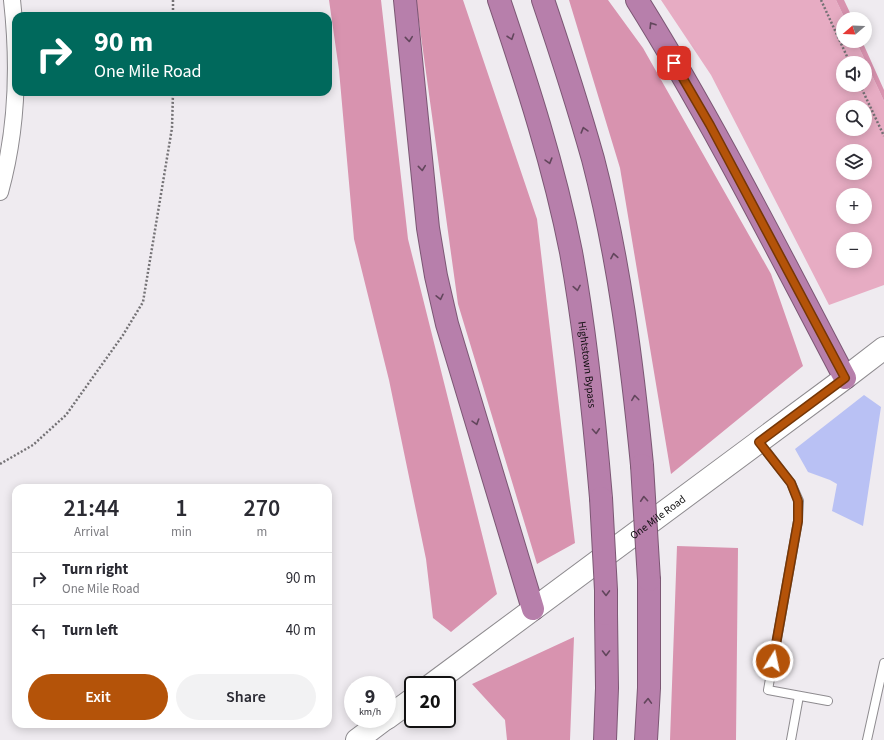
<!DOCTYPE html>
<html lang="en">
<head>
<meta charset="utf-8">
<style>
  body { margin:0; font-family:"Source Sans 3",sans-serif; background:#f2f2f3; color:#2b2b33; height:100vh; display:flex; flex-direction:column; font-size:15px; white-space:nowrap }
  * { box-sizing:border-box; margin:0 }
  p { font-size:13px; color:#7c7c81 }
  .icon { flex:none; width:22px; height:22px; fill:none; stroke:currentColor; stroke-width:2; stroke-linecap:round; stroke-linejoin:round }
  .map { position:relative; flex:1; overflow:hidden }
  .side { position:absolute; left:12px; top:484px; width:320px; height:244px; display:flex; flex-direction:column; background:#fff; border-radius:12px; box-shadow:0 2px 10px #0003 }
  .side>* { flex:none }
  .hud { position:absolute; left:12px; top:12px; width:320px; height:84px; border-radius:12px; box-shadow:0 2px 10px #0003; background:#00695c; color:#fff; overflow:hidden }
  .needle { width:26px; rotate:251deg }
  .fabs { position:absolute; left:836px; top:12px; display:grid; gap:8px }
  .fabs a { display:grid; place-items:center; width:36px; height:36px; border-radius:50%; background:#fff; box-shadow:0 2px 10px #0003; font-size:20px }
  .speed { position:absolute; left:344px; top:676px; display:flex; gap:8px; font-size:20px; font-weight:700; text-align:center }
  .speed>* { display:grid; place-content:center; width:52px; height:52px; border-radius:50%; background:#fff; box-shadow:0 2px 10px #0003; line-height:1 }
  .speed small { font-size:10px; font-weight:400 }
  .speed .limit { border:2px solid #111; border-radius:6px; background:#fff; color:#111 }
  .pin { position:absolute; display:grid; place-items:center; width:34px; height:34px; color:#fff; margin:-17px; border-radius:8px; box-shadow:0 2px 6px #0006 }
  .me { position:absolute; width:44px; margin:-22px; rotate:10deg; stroke-linejoin:round; filter:drop-shadow(0 0 3px #0008) }
  .turn { display:flex; align-items:center; gap:14px; height:84px; padding:0 16px; font-size:18px }
  .turn .icon { width:52px; height:52px; stroke-width:2.5 }
  .turn b { display:block; font-size:28px; line-height:34px }
  .eta { display:flex; justify-content:space-evenly; align-items:center; height:68px; text-align:center }
  .eta b { font-size:24px; font-weight:600; line-height:28px }
  .cta { display:flex; gap:8px; margin-top:auto; padding:8px 16px }
  .cta a { flex:1; height:46px; border-radius:24px; background:#b45309; color:#fff; font-size:16px; font-weight:600; line-height:46px; text-align:center }
  .cta a+a { background:#f2f2f3; color:#2b2b33 }
  ul { padding:0; list-style:none }
  li { display:flex; align-items:center; gap:12px; height:52px; padding:0 16px; border-top:1px solid #e1e1e2 }
  li div { flex:1 }
  li b { display:block; font-size:15px }
  li em { font-style:normal }
  .map>svg:first-child { display:block }
</style>
</head>
<body>
<div class="map">
<svg width="884" height="740" viewBox="0 0 884 740">
  <rect width="100%" height="100%" fill="#efebf0"/>
  <path fill="#e7acc3" fill-rule="evenodd" d="M 661,0 L 836,0 L 845,19 L 843,19 L 843,41 L 856,41 L 884,101 L 884,285 L 829,305 L 711,75 ZM 843,63 L 865,63 L 865,85 L 843,85 ZM 843,107 L 865,107 L 865,129 L 843,129 ZM 843,151 L 865,151 L 865,173 L 843,173 ZM 843,195 L 865,195 L 865,217 L 843,217 ZM 843,239 L 865,239 L 865,261 L 843,261 Z"/>
  <path fill="#d893af" d="M 329,0 L 381,0 L 408,239 L 497,594 L 451,632 L 433,618 L 426,559 L 389,380 L 354,239 L 339,70 Z
    M 416,0 L 463,0 L 537,219 L 575,543 L 537,564 L 458,304 Z
    M 569,0 L 608,0 L 643,48 L 771,274 L 803,366 L 671,474 L 620,168 Z
    M 836,0 L 844,0 L 853,19 L 845,19 Z
    M 856,41 L 862,41 L 884,90 L 884,101 Z
    M 677,546 L 738,548 L 736,740 L 670,740 Z
    M 574,637 L 570,740 L 507,740 L 505,720 L 472,684 Z"/>
  <path fill="#b9c1f4" d="M 864,395 L 881,407 L 863,526 L 832,511 L 837,484 L 830,480 L 808,472 L 795,449 Z"/>
  <g fill="none" stroke-linecap="round" stroke-linejoin="round">
    <defs>
      <path id="lane" d="M 760,443 L 791,483 L 799,501 L 798,521 L 768,690 L 828,701
        M 791,740 L 799,696
        M 867,740 L 884,663"/>
      <path id="street" d="M 0,192 C 17,131 19,63 12,0"/>
      <g id="secondary">
        <path id="s1" d="M 431,685 L 845,378 L 884,348"/>
        <path d="M 387,718 L 413,699"/>
        <path d="M 357,740 L 385,719"/>
      </g>
      <g id="highway">
        <path d="M 405,0 L 428,228 L 436,276 L 447,324 L 533,609"/>
        <path id="s2" d="M 499,0 C 527,83 554,166 571,252 C 586,334 594,415 601,498"/>
        <path d="M 543,0 C 561,53 578,106 593,159 C 619,259 632,362 642,465"/>
        <path d="M 637,0 C 713,122 778,251 845,378"/>
        <path d="M 605,740 L 607,688 L 606,614"/>
        <path d="M 646,740 L 649,688 L 649,580"/>
      </g>
    </defs>
    <use href="#lane" stroke="#8e8b8f" stroke-width="10"/>
    <use href="#street" stroke="#8e8b8f" stroke-width="18"/>
    <use href="#secondary" stroke="#8e8b8f" stroke-width="24"/>
    <use href="#highway" stroke="#7c5774" stroke-width="24"/>
    <path stroke="#747275" stroke-width="2.5" stroke-dasharray="2 2" stroke-linecap="butt" d="M 173,0 L 173,16
      M 821,0 L 850,63
      M 860,85 L 884,136
      M 0,464 L 33,445 L 66,415 L 123,335 L 143,302 L 172,128 L 173,92"/>
    <use href="#lane" stroke="#fff" stroke-width="8"/>
    <use href="#street" stroke="#fff" stroke-width="16"/>
    <use href="#secondary" stroke="#fff" stroke-width="22"/>
    <use href="#highway" stroke="#b77fab" stroke-width="22"/>
    <defs>
      <path id="highway-bridge" d="M 642,465 L 649,580
        M 601,498 L 606,590 L 606,614"/>
    </defs>
    <use href="#highway-bridge" stroke="#7c5774" stroke-width="24" stroke-linecap="butt"/>
    <use href="#highway-bridge" stroke="#b77fab" stroke-width="22"/>
  </g>
  <defs><path id="oneway-chevron" d="M-2-3.5L2.5 0L-2 3.5" fill="none" stroke-width="1.6" stroke-linecap="round" stroke-linejoin="round"/></defs>
  <g stroke="#62465c">
    <use href="#oneway-chevron" transform="translate(652 25) rotate(-122)"/>
    <use href="#oneway-chevron" transform="translate(511 37) rotate(71)"/>
    <use href="#oneway-chevron" transform="translate(409 39) rotate(84)"/>
    <use href="#oneway-chevron" transform="translate(584 130) rotate(-106)"/>
    <use href="#oneway-chevron" transform="translate(549 161) rotate(74)"/>
    <use href="#oneway-chevron" transform="translate(422 168) rotate(84)"/>
    <use href="#oneway-chevron" transform="translate(614 256) rotate(-100)"/>
    <use href="#oneway-chevron" transform="translate(577 288) rotate(80)"/>
    <use href="#oneway-chevron" transform="translate(440 297) rotate(77)"/>
    <use href="#oneway-chevron" transform="translate(635 398) rotate(-97)"/>
    <use href="#oneway-chevron" transform="translate(476 422) rotate(73)"/>
    <use href="#oneway-chevron" transform="translate(596 431) rotate(86)"/>
    <use href="#oneway-chevron" transform="translate(644 499) rotate(-94)"/>
    <use href="#oneway-chevron" transform="translate(606 593) rotate(89)"/>
    <use href="#oneway-chevron" transform="translate(606 653) rotate(90)"/>
    <use href="#oneway-chevron" transform="translate(648 701) rotate(-88)"/>
  </g>
  <g fill="none" stroke-linecap="round" stroke-linejoin="round">
    <defs>
      <path id="route" d="M 674,63 L 710,125 L 845,378 L 759,442 L 791,483 L 798,501 L 798,521 L 773,661"/>
    </defs>
    <use href="#route" stroke="#753606" stroke-width="10"/>
    <use href="#route" stroke="#b45309" stroke-width="7"/>
  </g>
  <g text-anchor="middle" stroke-width="4" stroke-linejoin="round" paint-order="stroke">
    <g font-size="11" fill="#0d0c0d" stroke="#fff">
      <text dy="4" stroke="none"><textPath href="#s2" startOffset="376">Hightstown Bypass</textPath></text>
      <text dy="4" stroke="none"><textPath href="#s1" startOffset="282">One Mile Road</textPath></text>
    </g>
  </g>
</svg>
<div class="fabs">
<a><svg class="needle" viewBox="-14 -14 28 28"><path d="M0-13l5 13h-10z" fill="#e53935"/><path d="M0 13l5-13h-10z" fill="#7c7c81"/></svg></a>
<a><svg class="icon" aria-label="sound" viewBox="0 0 24 24"><path d="M4 9h4l5-4v14l-5-4H4zM17 9q2 3 0 6"/></svg></a>
<a><svg class="icon" aria-label="search" viewBox="0 0 24 24"><circle cx="10" cy="10" r="6"/><path d="M15 15l6 6"/></svg></a>
<a><svg class="icon" aria-label="layers" viewBox="0 0 24 24"><path d="M12 4l9 5-9 5-9-5zM3 14l9 5 9-5"/></svg></a>
<a>+</a>
<a>−</a>
</div>
<div class="speed"><div>9<small>km/h</small></div><div class="limit">20</div></div>
<div class="pin" style="left:674px;top:63px;background:#d93025"><svg class="icon" aria-label="arrive" viewBox="0 0 24 24"><path d="M6 21V4h12l-3 4 3 4H6"/></svg></div>
<svg class="me" style="left:773px;top:661px" viewBox="-20 -20 40 40"><circle r="17" fill="#b45309" stroke="#fff" stroke-width="3"/><path d="M0-11L8 9 0 5-8 9z" fill="#fff"/></svg>
<div class="hud">
<div class="turn"><svg class="icon" aria-label="right" viewBox="0 0 24 24"><path d="M7 20v-9h11M14 6l5 5-5 5"/></svg><div><b>90 m</b>One Mile Road</div></div>
</div>
<section class="side">
<div class="eta">
<div><b>21:44</b><p>Arrival</p></div>
<div><b>1</b><p>min</p></div>
<div><b>270</b><p>m</p></div>
</div>
<ul>
<li><svg class="icon" aria-label="right" viewBox="0 0 24 24"><path d="M7 20v-9h11M14 6l5 5-5 5"/></svg><div><b>Turn right</b><p>One Mile Road</p></div><em>90 m</em></li>
<li><svg class="icon" aria-label="left" viewBox="0 0 24 24"><path d="M17 20v-9H6M10 6l-5 5 5 5"/></svg><div><b>Turn left</b></div><em>40 m</em></li>
</ul>
<div class="cta"><a>Exit</a><a>Share</a></div>
</section>
</div>
</body>
</html>
